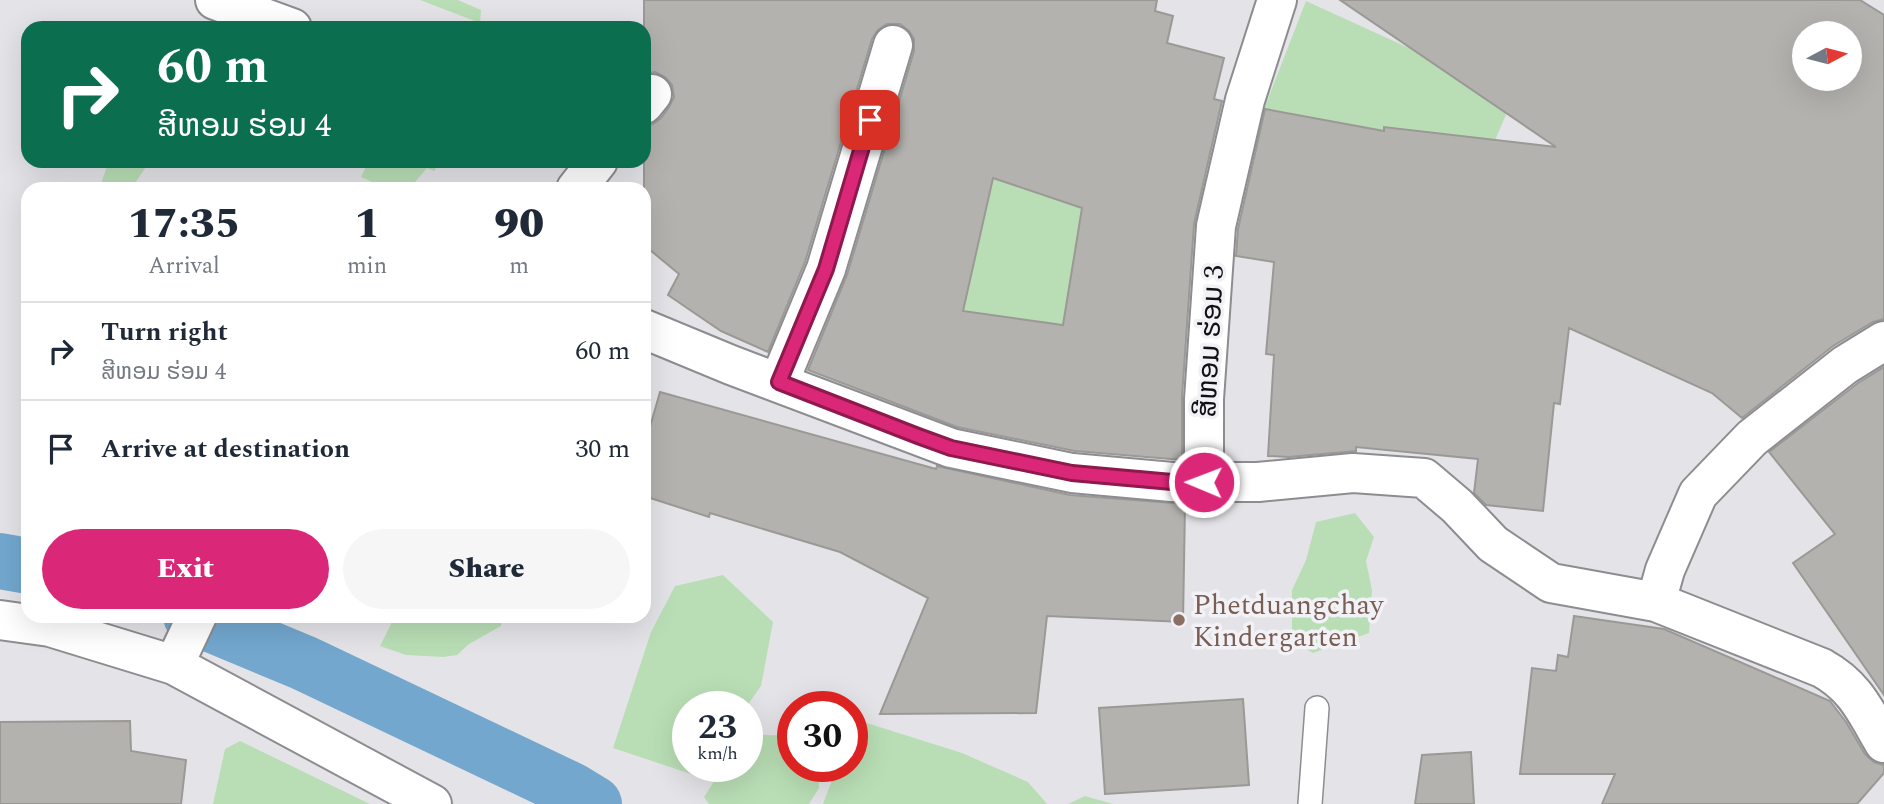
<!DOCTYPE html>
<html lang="en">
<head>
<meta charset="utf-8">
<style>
  body { margin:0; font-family:Spectral,"Noto Sans Lao",serif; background:#f6f6f7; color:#1f2937; height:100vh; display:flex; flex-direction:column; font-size:26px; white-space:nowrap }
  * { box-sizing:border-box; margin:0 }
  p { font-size:23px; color:#747a83 }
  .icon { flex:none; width:38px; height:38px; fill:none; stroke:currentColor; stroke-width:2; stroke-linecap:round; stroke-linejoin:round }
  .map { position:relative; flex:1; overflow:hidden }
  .panel { position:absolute; left:21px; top:182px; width:630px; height:441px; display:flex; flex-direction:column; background:#fff; border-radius:21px; box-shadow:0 7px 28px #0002 }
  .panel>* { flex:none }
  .banner { position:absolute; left:21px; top:21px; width:630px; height:147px; border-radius:21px; box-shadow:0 7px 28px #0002; background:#0b6e4f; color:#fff; overflow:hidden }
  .needle { width:46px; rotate:83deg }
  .buttons { position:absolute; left:1792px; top:21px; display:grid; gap:14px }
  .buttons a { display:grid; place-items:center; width:70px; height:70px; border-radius:50%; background:#fff; box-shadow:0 7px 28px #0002; font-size:35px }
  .speed { position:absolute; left:672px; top:691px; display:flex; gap:14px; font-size:35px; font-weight:700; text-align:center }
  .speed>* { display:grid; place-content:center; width:91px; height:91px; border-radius:50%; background:#fff; box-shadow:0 7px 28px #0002; line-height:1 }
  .speed small { font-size:18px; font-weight:400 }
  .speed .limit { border:10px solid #d22; background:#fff; color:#111 }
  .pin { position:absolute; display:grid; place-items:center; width:60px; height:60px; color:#fff; margin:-30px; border-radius:14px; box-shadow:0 4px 10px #0006 }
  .me { position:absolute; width:77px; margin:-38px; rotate:271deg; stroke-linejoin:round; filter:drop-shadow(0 0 5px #0008) }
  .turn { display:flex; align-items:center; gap:24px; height:147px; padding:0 21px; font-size:32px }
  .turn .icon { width:91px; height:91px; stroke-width:2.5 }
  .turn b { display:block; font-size:49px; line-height:60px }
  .eta { display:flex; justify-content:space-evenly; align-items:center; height:119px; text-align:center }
  .eta b { font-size:42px; font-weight:800; line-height:49px }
  .button { display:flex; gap:14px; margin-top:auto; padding:14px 21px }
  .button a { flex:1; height:80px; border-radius:42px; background:#db2777; color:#fff; font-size:28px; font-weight:800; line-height:80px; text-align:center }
  .button a+a { background:#f6f6f7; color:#1f2937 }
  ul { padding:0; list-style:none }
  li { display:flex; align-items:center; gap:21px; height:98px; padding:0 21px; border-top:2px solid #e0e1e3 }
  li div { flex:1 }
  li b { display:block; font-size:26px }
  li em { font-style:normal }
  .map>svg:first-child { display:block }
</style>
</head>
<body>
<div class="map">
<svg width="1884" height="804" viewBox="0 0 1884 804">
  <rect width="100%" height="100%" fill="#e4e4e8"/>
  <path fill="#b9deb5" d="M 420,0 L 458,0 L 481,10 L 480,23 Z
    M 1306,1 L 1514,96 L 1487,159 L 1384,128 L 1383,137 L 1327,120 L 1264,109 Z
    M 109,161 L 150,161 L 131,189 L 99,189 Z
    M 369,161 L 441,161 L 434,171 L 427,168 L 409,189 L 388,189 L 361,177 Z
    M 1194,175 L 1209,183 L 1198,235 L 1082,208 L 1069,287 L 1188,315 L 1083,305 L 1079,325 L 1033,321 L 968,312 L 849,286 L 854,247 L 970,281 L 993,178 Z
    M 1355,513 L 1374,537 L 1366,561 L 1372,590 L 1369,633 L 1313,653 L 1292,641 L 1292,590 L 1306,560 L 1316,522 Z
    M 723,575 L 773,622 L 761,686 L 746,707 L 688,707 L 688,766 L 700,767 L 694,775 L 613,748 L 651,632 L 675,586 Z
    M 395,616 L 502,616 L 501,626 L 469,644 L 457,655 L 443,657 L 406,655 L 380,646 Z
    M 854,719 L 962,753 L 1028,782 L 1047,804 L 823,804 L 837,767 L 852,766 L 852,724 Z
    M 747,734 L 793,736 L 793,766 L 818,767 L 819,788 L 809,804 L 709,804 L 704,797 L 723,767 L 747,766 Z
    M 240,741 L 370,804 L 213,804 L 225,749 Z
    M 1085,796 L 1113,804 L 1068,804 Z"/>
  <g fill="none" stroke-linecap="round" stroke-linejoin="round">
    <path stroke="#73a7ce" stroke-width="56" d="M 0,561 L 28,566
      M 191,616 L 304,663 L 571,790 L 594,804"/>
  </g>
  <path fill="#b4b2ae" stroke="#9b9996" stroke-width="2" fill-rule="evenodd" d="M 644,0 L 1157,0 L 1155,11 L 1173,16 L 1167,43 L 1224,58 L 1214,99 L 1222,101 L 1194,224 L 1182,397 L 1182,460 L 1075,451 L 957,427 L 808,370 L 847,275 L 914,51 L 914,39 L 909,31 L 900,24 L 887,24 L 878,30 L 872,39 L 805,262 L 768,352 L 721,331 L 668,295 L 679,274 L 644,245 L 644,125 L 653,124 L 661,118 L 669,107 L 674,97 L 672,85 L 665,77 L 655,72 L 644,74 ZM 993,178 L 1082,208 L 1063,325 L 963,311 Z
    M 1340,0 L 1860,0 L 1884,15 L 1884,319 L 1873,322 L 1833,346 L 1742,418 L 1712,393 L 1569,328 L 1560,404 L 1554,403 L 1543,511 L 1486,505 L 1474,493 L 1478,459 L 1356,447 L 1356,451 L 1289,457 L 1268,456 L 1274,355 L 1266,354 L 1274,262 L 1236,256 L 1238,229 L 1265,109 L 1384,131 L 1384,127 L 1556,147 ZM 1804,33 L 1850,33 L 1850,79 L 1804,79 Z
    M 1884,367 L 1884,695 L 1793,563 L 1835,534 L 1769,452 L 1858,383 Z
    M 660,392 L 936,469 L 937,466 L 1070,495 L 1185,504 L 1183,622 L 1047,616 L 1036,713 L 880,714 L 928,598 L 840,552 L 710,513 L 709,517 L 644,496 L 644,448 Z
    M 1574,616 L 1664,629 L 1830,701 L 1846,722 L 1865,754 L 1874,762 L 1884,765 L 1884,773 L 1857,804 L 1602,804 L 1615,774 L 1520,774 L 1532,668 L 1556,671 L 1558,655 L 1568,657 Z
    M 1243,699 L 1249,785 L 1105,794 L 1099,708 Z
    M 130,721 L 131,751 L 186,760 L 181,804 L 0,804 L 0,722 Z
    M 1471,752 L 1474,804 L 1415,804 L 1422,755 Z"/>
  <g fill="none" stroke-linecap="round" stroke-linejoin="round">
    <defs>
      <path id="service" d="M 1310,804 L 1317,708"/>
      <path id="minor" d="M 215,0 L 292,28
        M 644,104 L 652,94
        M 576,189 L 598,161
        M 644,329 L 731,365 L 951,448 L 1072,473 L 1172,482 L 1258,482 L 1353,473 L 1424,478 L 1457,506 L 1493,544 L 1551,583 L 1656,602 L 1822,668 C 1856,687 1865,711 1884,743
        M 779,382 L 826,269 L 893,45
        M 1204,482 L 1204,399 L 1216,226 L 1245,100 L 1277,0
        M 1656,602 L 1665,570 L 1698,494 L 1752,438 L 1845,365 L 1884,341
        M 0,620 L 50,627 L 174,665 L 432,804
        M 174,665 L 197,616"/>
    </defs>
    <use href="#service" stroke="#8d8d91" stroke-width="26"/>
    <use href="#minor" stroke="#8d8d91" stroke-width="42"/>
    <use href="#service" stroke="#fff" stroke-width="23"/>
    <use href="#minor" stroke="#fff" stroke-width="38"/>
  </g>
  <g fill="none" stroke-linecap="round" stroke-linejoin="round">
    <defs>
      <path id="route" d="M 870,120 L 826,269 L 779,382 L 918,436 L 951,448 L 1072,473 L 1172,482 L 1204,482"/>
    </defs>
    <use href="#route" stroke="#8e194d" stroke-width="18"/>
    <use href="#route" stroke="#db2777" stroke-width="12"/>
  </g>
  <circle fill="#8d6e63" stroke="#f1f1f6" stroke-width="2.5" cx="1179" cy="620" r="7"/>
  <g text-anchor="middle" stroke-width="7" stroke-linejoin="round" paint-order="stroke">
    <g font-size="28" fill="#111113" stroke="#f1f1f6">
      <text transform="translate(1209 341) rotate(-87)" y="10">ສີຫອມ ຮ່ອມ 3</text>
    </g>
    <g font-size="28" fill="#785e54" stroke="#f1f1f6" text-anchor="start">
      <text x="1193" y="614">Phetduangchay<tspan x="1193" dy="32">Kindergarten</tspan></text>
    </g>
  </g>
</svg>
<div class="buttons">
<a><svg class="needle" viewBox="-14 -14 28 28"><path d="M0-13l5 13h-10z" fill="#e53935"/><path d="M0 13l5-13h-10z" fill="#747a83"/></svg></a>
</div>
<div class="speed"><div>23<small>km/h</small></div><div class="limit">30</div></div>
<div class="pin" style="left:870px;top:120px;background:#d93025"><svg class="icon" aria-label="arrive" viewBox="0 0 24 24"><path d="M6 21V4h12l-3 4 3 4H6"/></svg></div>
<svg class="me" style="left:1204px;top:482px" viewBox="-20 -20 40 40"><circle r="17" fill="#db2777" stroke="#fff" stroke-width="3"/><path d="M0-11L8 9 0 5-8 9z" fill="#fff"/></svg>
<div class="banner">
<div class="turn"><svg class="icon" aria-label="right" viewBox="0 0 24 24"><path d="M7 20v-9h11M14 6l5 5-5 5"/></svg><div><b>60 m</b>ສີຫອມ ຮ່ອມ 4</div></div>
</div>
<section class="panel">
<div class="eta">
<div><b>17:35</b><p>Arrival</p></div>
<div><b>1</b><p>min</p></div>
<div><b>90</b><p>m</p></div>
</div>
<ul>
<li><svg class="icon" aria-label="right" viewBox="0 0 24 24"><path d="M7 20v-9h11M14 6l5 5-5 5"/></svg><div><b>Turn right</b><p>ສີຫອມ ຮ່ອມ 4</p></div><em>60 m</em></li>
<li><svg class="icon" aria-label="arrive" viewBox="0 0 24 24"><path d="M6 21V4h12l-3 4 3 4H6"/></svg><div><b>Arrive at destination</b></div><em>30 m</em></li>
</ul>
<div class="button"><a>Exit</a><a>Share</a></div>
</section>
</div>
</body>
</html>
